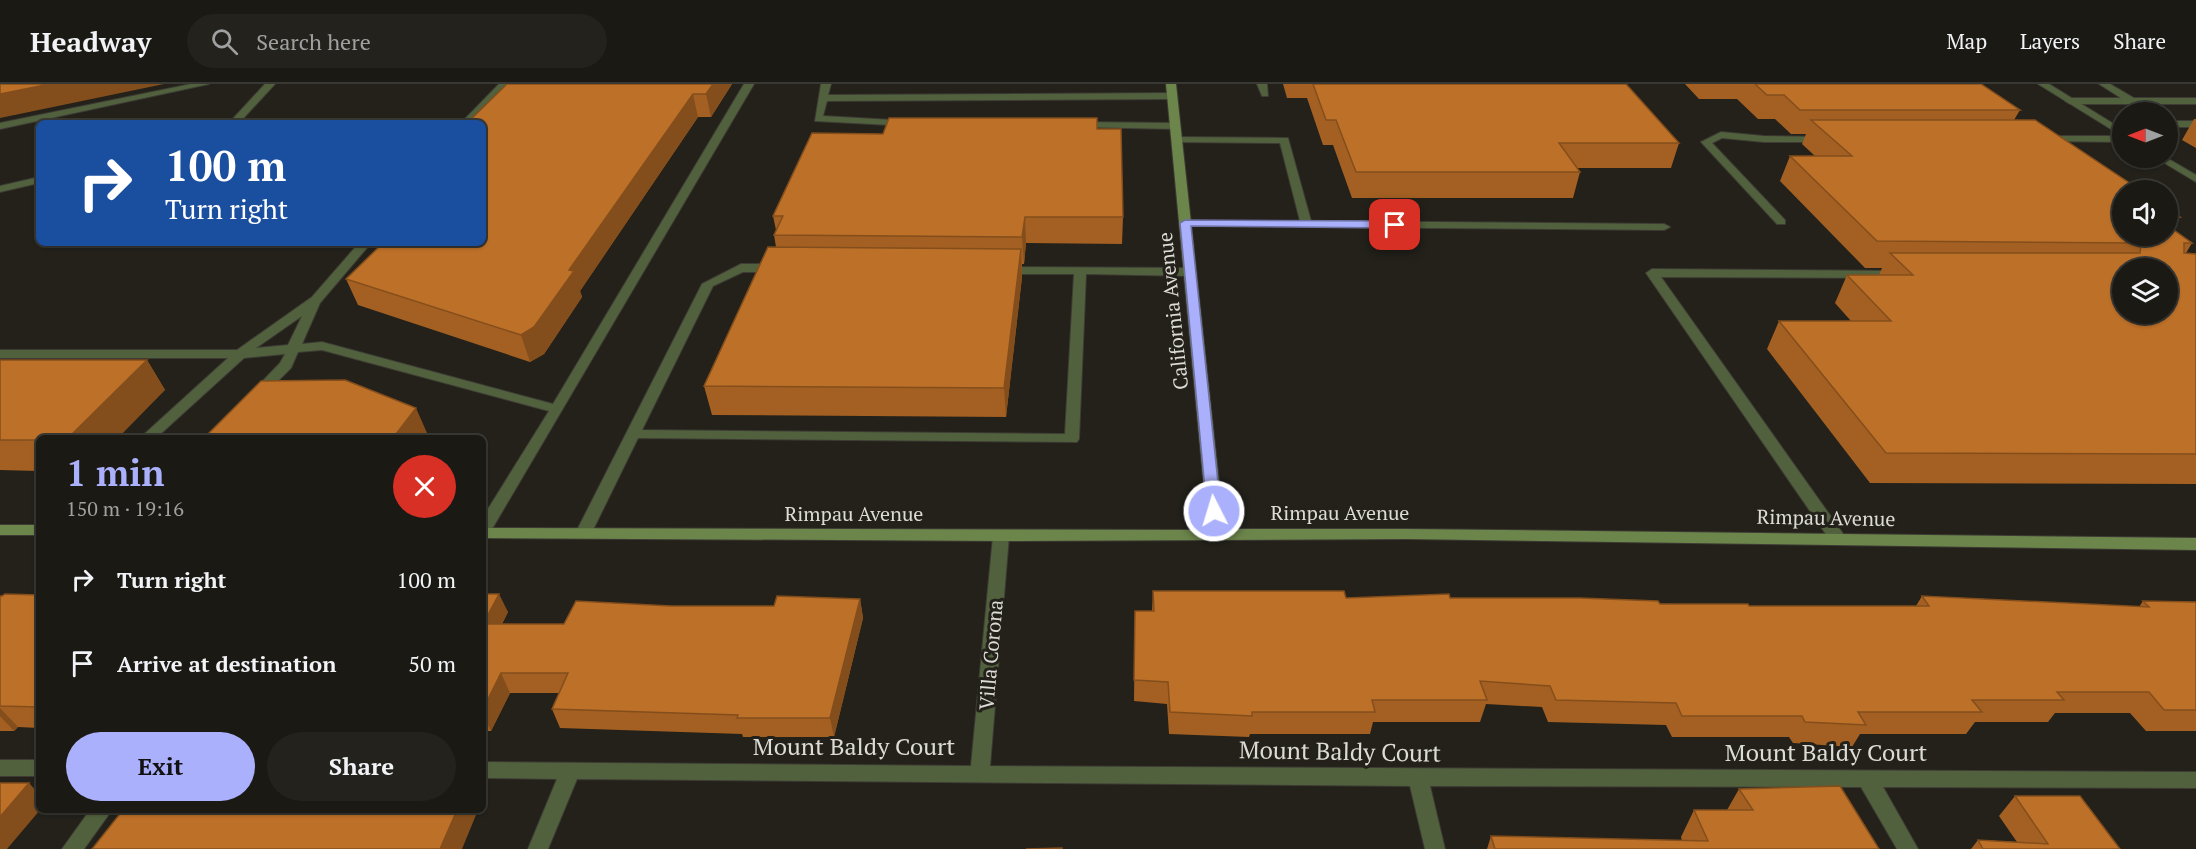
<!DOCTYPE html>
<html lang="en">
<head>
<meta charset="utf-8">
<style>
  body { margin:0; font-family:"PT Serif",serif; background:#23221d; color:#f1f3f6; height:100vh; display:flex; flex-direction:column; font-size:22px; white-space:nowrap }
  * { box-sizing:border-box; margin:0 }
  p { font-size:20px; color:#9fa0a0 }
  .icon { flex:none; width:33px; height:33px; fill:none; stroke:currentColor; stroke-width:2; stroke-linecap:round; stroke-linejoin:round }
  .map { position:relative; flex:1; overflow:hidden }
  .sheet { position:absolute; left:36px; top:351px; width:450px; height:378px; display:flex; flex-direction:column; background:#1a1914; border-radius:9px; box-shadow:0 2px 4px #0004,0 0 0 2px #383834 }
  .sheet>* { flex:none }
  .hud { position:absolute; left:36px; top:36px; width:450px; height:126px; border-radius:9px; box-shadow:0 2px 4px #0004,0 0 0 2px #383834; background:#1a4fa0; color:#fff; overflow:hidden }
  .needle { width:39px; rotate:270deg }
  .buttons { position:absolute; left:2112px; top:18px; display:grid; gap:12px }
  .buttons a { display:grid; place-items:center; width:66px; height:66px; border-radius:50%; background:#1a1914; box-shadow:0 2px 4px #0004,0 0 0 2px #383834; font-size:30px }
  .pin { position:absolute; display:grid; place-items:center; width:51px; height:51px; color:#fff; margin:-26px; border-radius:12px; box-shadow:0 3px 9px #0006 }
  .me { position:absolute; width:66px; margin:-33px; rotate:355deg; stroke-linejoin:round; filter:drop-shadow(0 0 4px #0008) }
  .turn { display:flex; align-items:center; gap:21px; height:126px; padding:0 30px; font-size:27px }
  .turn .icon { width:78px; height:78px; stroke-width:2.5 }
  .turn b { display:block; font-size:42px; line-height:51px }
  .round { display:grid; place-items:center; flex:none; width:63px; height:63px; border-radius:32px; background:#23221d }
  .headline { display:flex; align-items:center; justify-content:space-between; height:102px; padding:0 30px }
  h1 { font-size:36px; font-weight:700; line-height:45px; color:#aab0fb }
  .action { display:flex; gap:12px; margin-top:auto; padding:12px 30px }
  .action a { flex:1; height:69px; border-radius:36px; background:#aab0fb; color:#111; font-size:24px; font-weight:700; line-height:69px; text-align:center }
  .action a+a { background:#23221d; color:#f1f3f6 }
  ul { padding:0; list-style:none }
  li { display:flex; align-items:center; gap:18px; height:84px; padding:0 30px }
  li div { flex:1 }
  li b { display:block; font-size:22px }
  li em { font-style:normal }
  header { display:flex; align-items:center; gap:36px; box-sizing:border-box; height:84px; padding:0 30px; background:#1a1914; border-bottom:2px solid #383834 }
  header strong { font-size:28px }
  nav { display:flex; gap:33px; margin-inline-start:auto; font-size:21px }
  .search { width:420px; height:54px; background:#23221d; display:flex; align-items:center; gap:15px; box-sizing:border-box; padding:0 21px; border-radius:33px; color:#9fa0a0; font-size:22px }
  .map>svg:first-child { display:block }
</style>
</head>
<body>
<header>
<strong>Headway</strong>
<div class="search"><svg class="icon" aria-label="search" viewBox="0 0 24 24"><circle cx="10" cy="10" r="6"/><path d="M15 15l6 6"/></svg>Search here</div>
<nav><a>Map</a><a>Layers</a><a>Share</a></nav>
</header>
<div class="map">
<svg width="2196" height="765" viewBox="0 0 2196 765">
  <rect width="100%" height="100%" fill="#23211a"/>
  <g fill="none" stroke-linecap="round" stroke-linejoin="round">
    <defs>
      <path id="lane" d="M 191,0 L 209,0 L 0,45 L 0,39 Z
        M 265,0 L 275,0 L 239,39 L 229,39 Z
        M 499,0 L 509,0 L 471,39 L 461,39 Z
        M 744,0 L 754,0 L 489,450 L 483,451 L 483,433 L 549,327 L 322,266 L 298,268 L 291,284 L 261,314 L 256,315 L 249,311 L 280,279 L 285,270 L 244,274 L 156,354 L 140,354 L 228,274 L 0,274 L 0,266 L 237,266 L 312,213 L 359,159 L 371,159 L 320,219 L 302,260 L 322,258 L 553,320 ZM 302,232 L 288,261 L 256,264 Z
        M 821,0 L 831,0 L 828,11 L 1172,9 L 1177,12 L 1172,15 L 827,17 L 823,32 L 911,37 L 913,39 L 908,42 L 815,37 Z
        M 1257,0 L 1267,0 L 1268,12 L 1262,12 Z
        M 2099,0 L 2110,0 L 2134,14 L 2196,14 L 2196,20 L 2070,20 L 2065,17 L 2070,14 L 2121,14 Z
        M 2168,37 L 2196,37 L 2196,43 L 2168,43 Z
        M 1079,38 L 1175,39 L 1180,42 L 1175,45 L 1076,43 L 1074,41 Z
        M 1721,48 L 1764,52 L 1827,53 L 1827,57 L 1823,58 L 1764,58 L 1722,54 L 1712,59 L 1785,136 L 1785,140 L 1777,140 L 1701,58 Z
        M 2044,52 L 2122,52 L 2122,58 L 2040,57 L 2040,53 Z
        M 1176,53 L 1288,54 L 1311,137 L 1664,140 L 1670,143 L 1664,146 L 1186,142 L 1182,141 L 1182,137 L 1300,137 L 1280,59 L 1172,58 L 1172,54 Z
        M 39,93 L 39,99 L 0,108 L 0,102 Z
        M 741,180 L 777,180 L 783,184 L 777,188 L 743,188 L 713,202 L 642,346 L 1065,350 L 1074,190 L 1002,190 L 996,186 L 998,183 L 1190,184 L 1196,188 L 1190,192 L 1086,190 L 1079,355 L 1077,358 L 638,354 L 591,450 L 589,454 L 577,454 L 575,450 L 702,200 Z
        M 1652,185 L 1905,187 L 1905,193 L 1901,194 L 1661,193 L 1844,451 L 1846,455 L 1844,459 L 1832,459 L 1646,189 Z"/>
      <path id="street" d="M 2038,0 L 2049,0 L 2122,45 L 2122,52 Z
        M 2156,74 L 2167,74 L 2196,91 L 2196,98 Z
        M 1001,447 L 1007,448 L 1009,452 L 990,682 L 2196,688 L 2196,704 L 1883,703 L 1918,765 L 1897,765 L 1861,703 L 1430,702 L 1445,765 L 1425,765 L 1410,702 L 577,695 L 548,765 L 528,765 L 557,695 L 483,694 L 483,678 L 971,682 L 993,452 L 995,448 Z
        M 0,676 L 39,676 L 39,692 L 0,692 Z
        M 90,726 L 112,726 L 84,765 L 62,765 Z"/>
      <path id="secondary" d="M 1166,0 L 1176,0 L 1224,445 L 1407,445 L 2196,454 L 2196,466 L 1407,455 L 1001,457 L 483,454 L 483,444 L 1208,446 Z
        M 0,441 L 39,441 L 39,451 L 0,451 Z"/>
    </defs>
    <use href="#lane" stroke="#3d3b34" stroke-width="2"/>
    <use href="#street" stroke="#3d3b34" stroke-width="2"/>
    <use href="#secondary" stroke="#3d3b34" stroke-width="2"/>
    <use href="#lane" fill="#51613d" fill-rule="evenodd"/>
    <use href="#street" fill="#51613d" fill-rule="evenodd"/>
    <use href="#secondary" fill="#6c854b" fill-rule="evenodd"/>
  </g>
  <path fill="#a36022" d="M 506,0 L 732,0 L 711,33 L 698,33 L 580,207 L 582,213 L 544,270 L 530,278 L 358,221 L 346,195 L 483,159 Z
    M 1283,0 L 1626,0 L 1679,59 L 1671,84 L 1577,84 L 1580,88 L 1573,114 L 1352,114 L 1333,61 L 1323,61 L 1307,14 L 1287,14 Z
    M 1685,0 L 1981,0 L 2020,26 L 2014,36 L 2168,152 L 2168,125 L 2180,133 L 2173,145 L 2192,159 L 2186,169 L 2196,170 L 2196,400 L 1870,399 L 1767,265 L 1779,237 L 1851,237 L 1835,219 L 1847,191 L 1879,191 L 1882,184 L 1865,184 L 1780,97 L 1790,72 L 1815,72 L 1802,60 L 1806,50 L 1791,50 L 1775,35 L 1758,35 L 1737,15 L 1699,15 Z
    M 2194,35 L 2196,35 L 2196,64 L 2182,56 Z
    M 1097,45 L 1123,133 L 1122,160 L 1026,159 L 1024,180 L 1022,180 L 1022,193 L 1006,333 L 712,331 L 704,302 L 776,163 L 774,151 L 776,146 L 773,132 L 883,50 Z
    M 0,276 L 147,276 L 165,306 L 39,354 L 39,387 L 0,386 Z
    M 1153,507 L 1346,514 L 1450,514 L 1749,522 L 1916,522 L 1922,512 L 2139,523 L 2143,517 L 2196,518 L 2196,647 L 2146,647 L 2130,629 L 2055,629 L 2048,638 L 1975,638 L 1966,650 L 1860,650 L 1852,663 L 1793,659 L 1789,653 L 1672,653 L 1666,641 L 1548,638 L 1542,623 L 1486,620 L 1480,638 L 1373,638 L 1370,650 L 1250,650 L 1249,653 L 1169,650 L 1167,620 L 1134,617 L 1135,527 L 1152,527 Z
    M 483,510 L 508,528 L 502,540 L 564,540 L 671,522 L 774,522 L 860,515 L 863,534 L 834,653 L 743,653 L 742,650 L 560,644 L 552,625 L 559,609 L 510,609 L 491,647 L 483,647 Z
    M 39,511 L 39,644 L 18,643 L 14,647 L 0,647 L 0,512 Z
    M 1739,705 L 1879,765 L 1487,765 L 1491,752 L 1682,757 L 1681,753 L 1694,726 L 1727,726 Z
    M 2015,712 L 2120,765 L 1971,765 L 1978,756 L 2017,758 L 1999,732 Z"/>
  <path fill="#844e1c" d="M 50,0 L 164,0 L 0,34 L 0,10 Z
    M 713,0 L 732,0 L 711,33 L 706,10 Z
    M 693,10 L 698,33 L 580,207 L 582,213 L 544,270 L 530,278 L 521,251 L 569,186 Z
    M 1025,133 L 1026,159 L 1024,180 L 1022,153 Z
    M 1021,165 L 1022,193 L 1006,333 L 1004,304 Z
    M 147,276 L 165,306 L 118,354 L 68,354 Z
    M 416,324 L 427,349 L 423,354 L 393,354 Z
    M 499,510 L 508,528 L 492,559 L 483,540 Z
    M 860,515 L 863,534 L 834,653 L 830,634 Z
    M 501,589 L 510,609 L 491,647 L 483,631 L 483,625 Z
    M 0,624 L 18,643 L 14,647 L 0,632 Z
    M 29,699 L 39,710 L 39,726 L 40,726 L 7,765 L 0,765 L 0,733 Z
    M 457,726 L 478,726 L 462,765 L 440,765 Z"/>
  <path fill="#bd7028" stroke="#844e1c" stroke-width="1.5" fill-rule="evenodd" d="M 0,0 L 50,0 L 0,10 Z
    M 507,0 L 713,0 L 706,10 L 693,10 L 569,186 L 574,187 L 534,243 L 521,251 L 346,195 L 383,159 L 483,159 L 483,39 L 467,39 Z
    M 1313,0 L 1626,0 L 1679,59 L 1559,59 L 1580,88 L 1356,88 L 1336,36 L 1326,36 Z
    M 1755,0 L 1981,0 L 2020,26 L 1800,26 L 1784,11 L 1767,11 Z
    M 889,34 L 1097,34 L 1097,45 L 1121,45 L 1123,133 L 1025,133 L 1022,153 L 774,151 L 783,132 L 773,132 L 812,49 L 883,50 Z
    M 1811,36 L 2035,36 L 2140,106 L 2122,106 L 2122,152 L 2168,152 L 2168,142 L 2192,159 L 2184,159 L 2184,169 L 2196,170 L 2196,370 L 1886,369 L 1779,237 L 1891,237 L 1847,191 L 1913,191 L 1890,169 L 2140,169 L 2141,161 L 2139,159 L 1877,157 L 1790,72 L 1852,72 ZM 2122,184 L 2168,184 L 2168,230 L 2122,230 Z
    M 2168,125 L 2180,133 L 2168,133 Z
    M 768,163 L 1021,165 L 1004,304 L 704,302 Z
    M 0,276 L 147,276 L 68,354 L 39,354 L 39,356 L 0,356 Z
    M 345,296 L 416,324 L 393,354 L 204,354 L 261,297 Z
    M 1153,507 L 1344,507 L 1346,514 L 1449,510 L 1450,514 L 1580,514 L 1658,517 L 1660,520 L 1748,520 L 1749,522 L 1929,522 L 1922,512 L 2149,523 L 2143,517 L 2196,518 L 2196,626 L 2164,626 L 2149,608 L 2057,608 L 2064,616 L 1972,616 L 1982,628 L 1858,628 L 1866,641 L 1805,638 L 1802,632 L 1682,632 L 1676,619 L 1556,616 L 1550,602 L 1480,597 L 1487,616 L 1372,616 L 1375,628 L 1252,628 L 1252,632 L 1170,628 L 1168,598 L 1134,596 L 1135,527 L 1154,527 Z
    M 5,510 L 39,511 L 39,623 L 0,622 L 0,512 L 2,512 Z
    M 483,510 L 499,510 L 483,540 Z
    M 777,512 L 860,515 L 830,634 L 737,634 L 738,631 L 552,625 L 568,589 L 501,589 L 483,625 L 483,540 L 564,540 L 576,517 L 671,522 L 774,522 Z
    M 0,699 L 29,699 L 0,733 Z
    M 1840,702 L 1879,765 L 1495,765 L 1491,752 L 1708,757 L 1694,726 L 1753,726 L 1739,705 Z
    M 2015,712 L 2080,712 L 2120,765 L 1983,765 L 1978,756 L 2048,760 Z
    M 123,726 L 457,726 L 440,765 L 92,765 Z
    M 1062,764 L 1062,765 L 1026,765 Z"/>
  <path fill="#aab0fb" stroke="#6e72a3" stroke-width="1.5" d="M 1185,136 L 1395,137 L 1401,141 L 1395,144 L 1191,142 L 1221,427 L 1214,432 L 1207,427 L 1180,139 Z"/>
  <g text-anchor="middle" stroke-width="6" stroke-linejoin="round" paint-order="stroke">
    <g font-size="20" fill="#dcdbd6" stroke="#23211a">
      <text transform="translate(1173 227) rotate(-96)" y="7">California Avenue</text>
      <text x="1340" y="436">Rimpau Avenue</text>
      <text x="854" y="437">Rimpau Avenue</text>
      <text transform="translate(1826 434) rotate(1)" y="7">Rimpau Avenue</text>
      <text transform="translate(991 571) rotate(-85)" y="7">Villa Corona</text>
    </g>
    <g font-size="24" fill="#dcdbd6" stroke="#23211a">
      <text x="854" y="671">Mount Baldy Court</text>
      <text transform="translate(1340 668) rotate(1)" y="8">Mount Baldy Court</text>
      <text x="1826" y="677">Mount Baldy Court</text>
    </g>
  </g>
</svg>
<div class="buttons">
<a><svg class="needle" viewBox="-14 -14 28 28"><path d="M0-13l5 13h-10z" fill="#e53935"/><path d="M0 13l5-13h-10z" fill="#9fa0a0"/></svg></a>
<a><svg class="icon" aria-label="sound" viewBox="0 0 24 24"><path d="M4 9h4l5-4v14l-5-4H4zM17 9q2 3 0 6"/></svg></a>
<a><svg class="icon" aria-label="layers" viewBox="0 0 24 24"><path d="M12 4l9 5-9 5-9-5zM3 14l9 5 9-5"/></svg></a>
</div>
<div class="pin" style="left:1395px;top:141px;background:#d93025"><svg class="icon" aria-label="arrive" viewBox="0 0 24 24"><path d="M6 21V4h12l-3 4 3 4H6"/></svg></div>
<svg class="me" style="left:1214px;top:427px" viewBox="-20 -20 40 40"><circle r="17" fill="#aab0fb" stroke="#fff" stroke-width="3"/><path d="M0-11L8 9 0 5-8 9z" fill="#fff"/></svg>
<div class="hud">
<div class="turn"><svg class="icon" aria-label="right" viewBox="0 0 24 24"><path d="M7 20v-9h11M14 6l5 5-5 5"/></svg><div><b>100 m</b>Turn right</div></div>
</div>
<section class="sheet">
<div class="headline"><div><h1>1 min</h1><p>150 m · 19:16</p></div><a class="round" style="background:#d93025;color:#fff"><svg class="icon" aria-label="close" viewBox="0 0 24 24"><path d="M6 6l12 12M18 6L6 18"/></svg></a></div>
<ul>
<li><svg class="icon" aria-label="right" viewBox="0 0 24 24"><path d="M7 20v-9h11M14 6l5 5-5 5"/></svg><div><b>Turn right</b></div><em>100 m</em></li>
<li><svg class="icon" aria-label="arrive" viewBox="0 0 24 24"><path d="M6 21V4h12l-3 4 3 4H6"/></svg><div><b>Arrive at destination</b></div><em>50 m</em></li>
</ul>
<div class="action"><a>Exit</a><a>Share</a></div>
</section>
</div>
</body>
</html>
